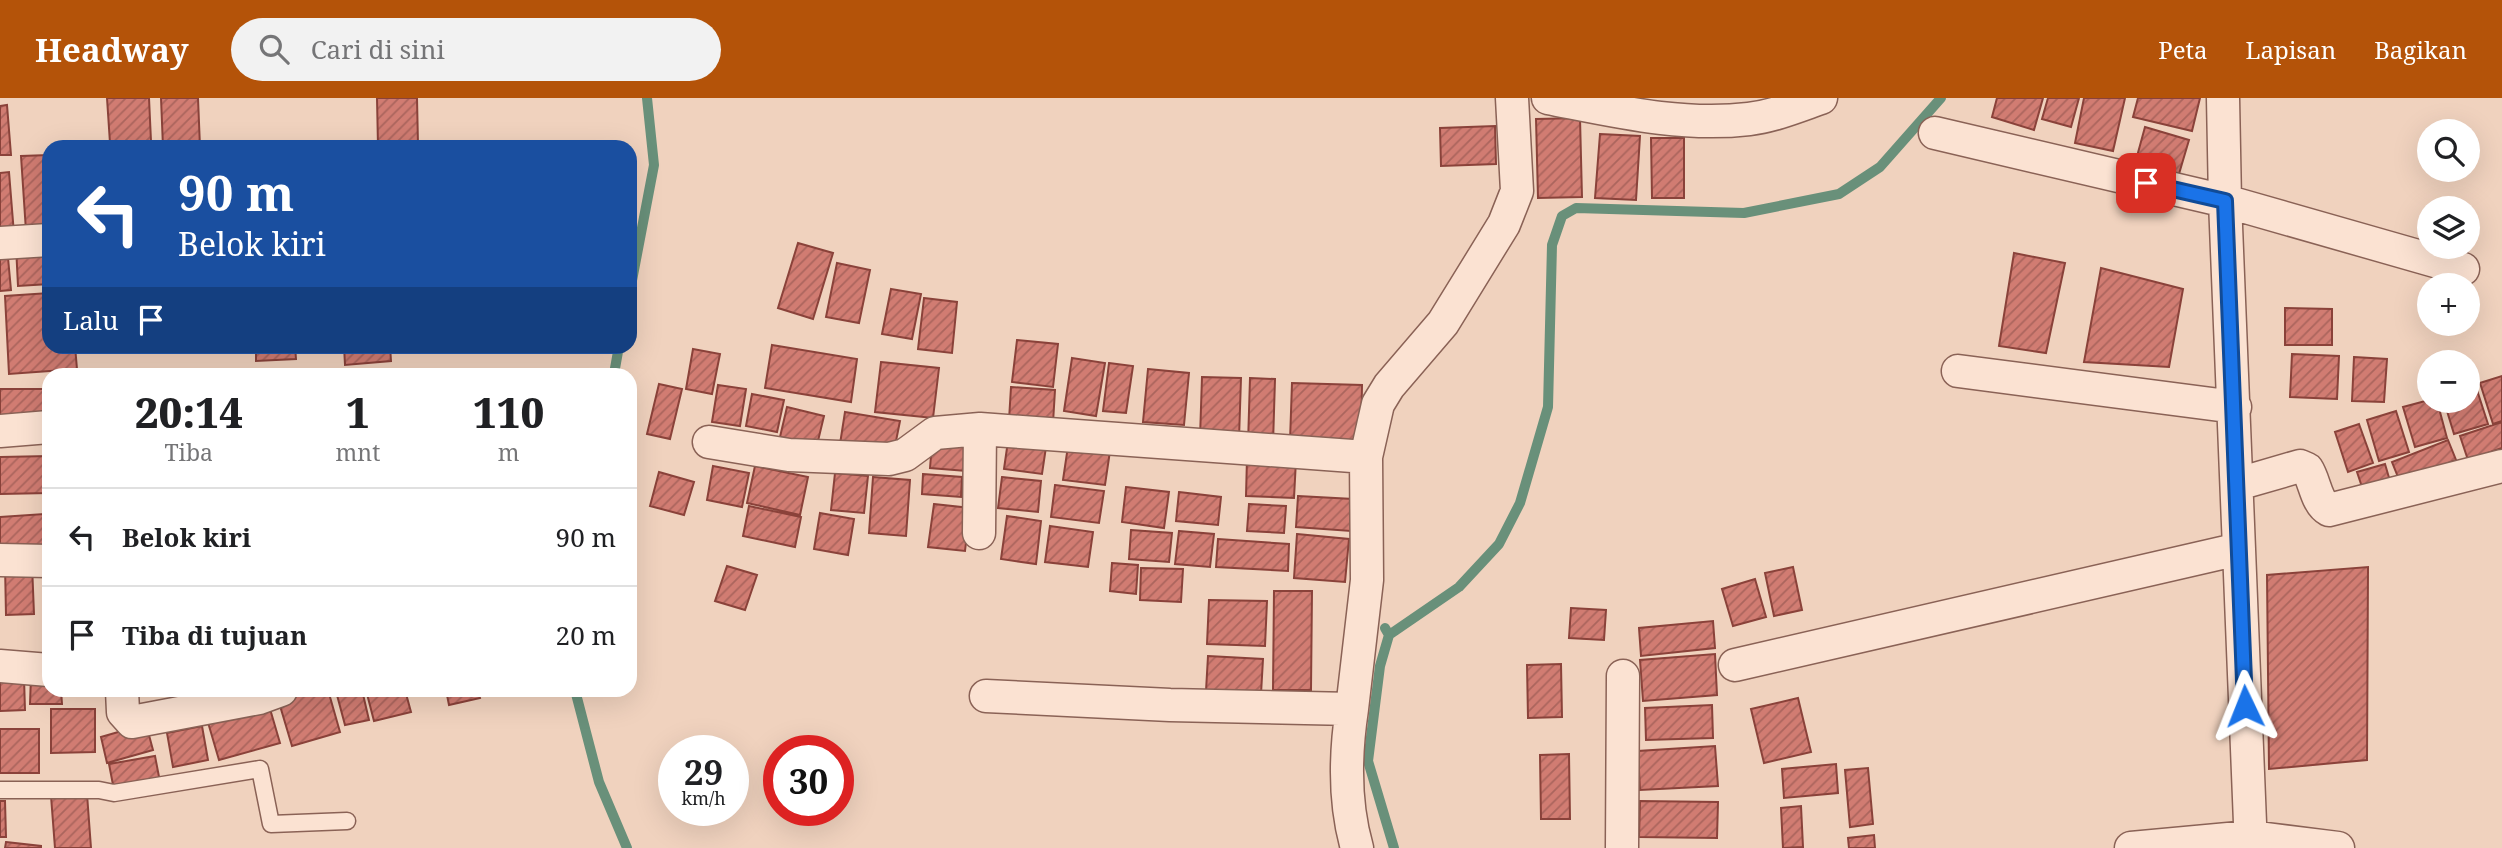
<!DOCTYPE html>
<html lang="id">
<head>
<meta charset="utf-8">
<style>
  body { margin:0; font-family:"Noto Serif",serif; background:#f2f2f2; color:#202124; height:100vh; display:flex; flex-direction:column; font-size:26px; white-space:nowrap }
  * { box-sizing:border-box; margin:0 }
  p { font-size:23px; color:#757577 }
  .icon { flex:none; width:38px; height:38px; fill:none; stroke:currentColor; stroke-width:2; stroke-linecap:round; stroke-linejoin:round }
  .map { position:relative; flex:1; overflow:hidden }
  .panel { position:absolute; left:42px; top:270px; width:595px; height:329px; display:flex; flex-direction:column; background:#fff; border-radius:21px; box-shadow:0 7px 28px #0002 }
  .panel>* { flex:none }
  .top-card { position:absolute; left:42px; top:42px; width:595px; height:214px; border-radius:21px; box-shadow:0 7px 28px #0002; background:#1a4fa0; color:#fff; overflow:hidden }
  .tools { position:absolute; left:2417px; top:21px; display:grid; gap:14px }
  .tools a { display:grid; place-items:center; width:63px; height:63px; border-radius:50%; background:#fff; box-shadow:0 7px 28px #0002; font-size:35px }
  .speed { position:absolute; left:658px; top:637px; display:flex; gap:14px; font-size:35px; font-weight:700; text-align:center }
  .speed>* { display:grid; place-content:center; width:91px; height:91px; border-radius:50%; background:#fff; box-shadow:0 7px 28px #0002; line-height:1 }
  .speed small { font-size:18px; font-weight:400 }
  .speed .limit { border:10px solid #d22; background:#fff; color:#111 }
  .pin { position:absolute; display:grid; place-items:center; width:60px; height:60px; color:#fff; margin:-30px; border-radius:14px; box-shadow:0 4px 10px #0006 }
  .me { position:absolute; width:77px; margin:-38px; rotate:358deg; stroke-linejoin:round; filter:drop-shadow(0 0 5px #0008) }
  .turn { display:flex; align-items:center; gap:24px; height:147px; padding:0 21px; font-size:32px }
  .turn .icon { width:91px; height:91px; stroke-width:2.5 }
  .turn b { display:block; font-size:49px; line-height:60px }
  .then { display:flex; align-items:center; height:66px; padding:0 21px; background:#0003; gap:14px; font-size:26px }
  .eta { display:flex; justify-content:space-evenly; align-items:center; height:119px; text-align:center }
  .eta b { font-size:42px; font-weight:800; line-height:49px }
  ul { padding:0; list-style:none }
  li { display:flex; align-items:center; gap:21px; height:98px; padding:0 21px; border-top:2px solid #e0e0e0 }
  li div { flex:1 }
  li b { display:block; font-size:26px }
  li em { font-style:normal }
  header { display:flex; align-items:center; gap:42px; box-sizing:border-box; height:98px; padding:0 35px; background:#b45309; color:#fff }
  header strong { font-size:33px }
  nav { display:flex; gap:38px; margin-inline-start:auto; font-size:24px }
  .search { width:490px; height:63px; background:#f2f2f2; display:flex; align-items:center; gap:18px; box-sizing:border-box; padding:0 24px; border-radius:38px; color:#757577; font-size:26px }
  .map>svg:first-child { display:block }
</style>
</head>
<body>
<header>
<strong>Headway</strong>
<div class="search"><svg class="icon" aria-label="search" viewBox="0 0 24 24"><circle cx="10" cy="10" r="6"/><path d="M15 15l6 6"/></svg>Cari di sini</div>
<nav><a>Peta</a><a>Lapisan</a><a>Bagikan</a></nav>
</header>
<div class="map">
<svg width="2502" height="750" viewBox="0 0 2502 750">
  <defs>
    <pattern id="building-hatch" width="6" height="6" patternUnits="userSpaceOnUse" patternTransform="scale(1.75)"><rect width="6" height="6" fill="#d17c72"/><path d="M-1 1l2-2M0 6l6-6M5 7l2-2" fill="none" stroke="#ab655d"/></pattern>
  </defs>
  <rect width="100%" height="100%" fill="#f0d2be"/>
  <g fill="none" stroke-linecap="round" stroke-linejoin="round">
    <path stroke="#69907a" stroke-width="10" d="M 630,193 L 654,67 L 647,0
      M 614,276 L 619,248
      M 1385,530 L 1389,537 L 1380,568 L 1368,663 L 1394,750
      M 1389,537 L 1459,489 L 1499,446 L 1520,405 L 1548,309 L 1552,147 L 1562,118 L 1576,110 L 1744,115 L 1839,96 L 1880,69 L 1941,0
      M 575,592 L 599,684 L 627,750"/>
  </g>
  <path fill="url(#building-hatch)" stroke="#8a423a" stroke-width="2" d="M 107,0 L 149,0 L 151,43 L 110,45 Z
    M 161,0 L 198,0 L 200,49 L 163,49 Z
    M 377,0 L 417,0 L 418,47 L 378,48 Z
    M 1997,0 L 2043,0 L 2034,32 L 1992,19 Z
    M 2048,0 L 2079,0 L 2071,29 L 2042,21 Z
    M 2084,0 L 2125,0 L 2113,53 L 2075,45 Z
    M 2138,0 L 2200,0 L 2192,33 L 2133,19 Z
    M 7,7 L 11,57 L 0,57 L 0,8 Z
    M 1580,20 L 1582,99 L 1538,100 L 1536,21 Z
    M 1495,28 L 1496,66 L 1441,68 L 1440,30 Z
    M 2145,29 L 2189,42 L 2176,86 L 2133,73 Z
    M 1600,36 L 1640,38 L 1636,102 L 1595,100 Z
    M 1651,40 L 1684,40 L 1684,100 L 1652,100 Z
    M 49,57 L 49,131 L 26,133 L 21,58 Z
    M 9,74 L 14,136 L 0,137 L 0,75 Z
    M 798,145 L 833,155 L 813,221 L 778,210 Z
    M 49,146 L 49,186 L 18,188 L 16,148 Z
    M 7,149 L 11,192 L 0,193 L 0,150 Z
    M 2014,155 L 2065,165 L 2046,255 L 1999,248 Z
    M 837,165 L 870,172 L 859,225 L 826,219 Z
    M 2101,170 L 2183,191 L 2169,269 L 2084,264 Z
    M 891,191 L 921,196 L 912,241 L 882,236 Z
    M 49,195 L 49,248 L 75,248 L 77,271 L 9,276 L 5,198 Z
    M 924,200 L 957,204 L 952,255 L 918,251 Z
    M 2285,210 L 2332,211 L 2332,247 L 2285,247 Z
    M 1017,242 L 1058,246 L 1053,289 L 1012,284 Z
    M 772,247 L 857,261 L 851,304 L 765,290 Z
    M 256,248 L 295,248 L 296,261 L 256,263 Z
    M 344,248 L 390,248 L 391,263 L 345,267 Z
    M 693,251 L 720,256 L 712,296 L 686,291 Z
    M 2292,256 L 2339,258 L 2337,301 L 2290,299 Z
    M 2354,259 L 2387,261 L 2384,304 L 2352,303 Z
    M 1072,260 L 1105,265 L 1096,318 L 1064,313 Z
    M 881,264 L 939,270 L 933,320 L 875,314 Z
    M 1109,265 L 1133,268 L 1126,315 L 1103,313 Z
    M 1148,271 L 1189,275 L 1184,327 L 1143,324 Z
    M 2502,278 L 2502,323 L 2493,326 L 2480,285 Z
    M 1202,279 L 1241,280 L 1239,341 L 1200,340 Z
    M 1250,280 L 1275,281 L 1273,346 L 1248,346 Z
    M 1292,285 L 1362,287 L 1361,345 L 1290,343 Z
    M 659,286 L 682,291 L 670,341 L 647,336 Z
    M 718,287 L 746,291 L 740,328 L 712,324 Z
    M 1011,289 L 1055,292 L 1053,325 L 1009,322 Z
    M 2476,289 L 2488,326 L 2454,336 L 2444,303 L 2468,303 L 2468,292 Z
    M 0,291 L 49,291 L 49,324 L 0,324 Z
    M 752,296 L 784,302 L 777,334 L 746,328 Z
    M 2429,302 L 2437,303 L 2447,340 L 2415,349 L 2403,309 Z
    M 787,309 L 824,318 L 817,347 L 780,339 Z
    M 2396,313 L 2409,354 L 2379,363 L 2367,322 Z
    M 845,314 L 900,323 L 894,353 L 840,346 Z
    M 2502,324 L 2502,350 L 2468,362 L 2460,338 Z
    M 2359,326 L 2373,365 L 2348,374 L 2335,334 Z
    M 2448,342 L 2456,362 L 2400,384 L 2392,364 Z
    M 1008,343 L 1046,349 L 1042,376 L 1004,371 Z
    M 932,345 L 968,347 L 966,373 L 930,370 Z
    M 1068,348 L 1110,353 L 1105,387 L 1063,382 Z
    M 49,358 L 49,395 L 0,396 L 0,359 Z
    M 1247,360 L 1296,362 L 1294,400 L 1246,398 Z
    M 2385,366 L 2390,383 L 2363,392 L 2357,374 Z
    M 713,368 L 749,375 L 742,409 L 707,402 Z
    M 755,368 L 808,379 L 800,417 L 747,405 Z
    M 659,374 L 694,384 L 684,417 L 650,408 Z
    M 835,375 L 868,378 L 864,415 L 831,412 Z
    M 923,376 L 962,379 L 961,399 L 922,396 Z
    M 873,379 L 910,382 L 906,438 L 869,435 Z
    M 1002,379 L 1041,383 L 1038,414 L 998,410 Z
    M 1055,387 L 1104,393 L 1099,425 L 1051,419 Z
    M 1126,389 L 1169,394 L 1164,430 L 1122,424 Z
    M 1179,394 L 1221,399 L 1218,427 L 1176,423 Z
    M 1298,398 L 1353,401 L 1351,433 L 1296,429 Z
    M 934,406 L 970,410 L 965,453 L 928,449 Z
    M 1249,406 L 1286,408 L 1284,435 L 1247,433 Z
    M 749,408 L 801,419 L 795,449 L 743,438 Z
    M 820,415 L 854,421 L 848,457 L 814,451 Z
    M 44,416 L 46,453 L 0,457 L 0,419 Z
    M 1007,418 L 1041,423 L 1036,466 L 1001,461 Z
    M 1050,428 L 1093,434 L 1088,469 L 1045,464 Z
    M 1131,432 L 1172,435 L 1169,464 L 1129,461 Z
    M 1179,433 L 1214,436 L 1210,469 L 1175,466 Z
    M 1297,436 L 1349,441 L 1345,484 L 1294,480 Z
    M 1218,441 L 1289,446 L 1288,473 L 1216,469 Z
    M 1112,465 L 1138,467 L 1136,496 L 1110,493 Z
    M 32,466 L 34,516 L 6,517 L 5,467 Z
    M 727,468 L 757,477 L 745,512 L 715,503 Z
    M 1793,469 L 1802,512 L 1774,518 L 1765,475 Z
    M 2368,469 L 2367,662 L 2269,671 L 2267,477 Z
    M 1141,470 L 1183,471 L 1181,504 L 1140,502 Z
    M 1755,481 L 1766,519 L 1733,528 L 1722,491 Z
    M 1274,493 L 1312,493 L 1311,592 L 1273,592 Z
    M 1209,502 L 1267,503 L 1265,548 L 1207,546 Z
    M 1571,510 L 1606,512 L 1604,542 L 1569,540 Z
    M 1713,523 L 1715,550 L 1641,558 L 1639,530 Z
    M 1715,556 L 1717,597 L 1643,603 L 1640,562 Z
    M 1208,558 L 1263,561 L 1261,596 L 1206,593 Z
    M 1561,566 L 1562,619 L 1528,620 L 1527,567 Z
    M 31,578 L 49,578 L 49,592 L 61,592 L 62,606 L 30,606 Z
    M 0,580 L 24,580 L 25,612 L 0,613 Z
    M 311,592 L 328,592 L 340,634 L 292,648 L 278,601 Z
    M 362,592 L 369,622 L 345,627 L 337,597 Z
    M 366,592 L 405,592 L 411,614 L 374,623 Z
    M 446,592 L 478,592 L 480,600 L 449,607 Z
    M 1798,600 L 1811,654 L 1764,665 L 1751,611 Z
    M 268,604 L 280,645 L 219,662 L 207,621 Z
    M 1712,607 L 1713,640 L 1646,642 L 1645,610 Z
    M 51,611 L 95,611 L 95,654 L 51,655 Z
    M 146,626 L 153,652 L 107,665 L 101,639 Z
    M 202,628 L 208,662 L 173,669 L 167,635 Z
    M 0,631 L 39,631 L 39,675 L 0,675 Z
    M 1715,648 L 1718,688 L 1640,692 L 1638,653 Z
    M 1569,656 L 1570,721 L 1541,721 L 1540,657 Z
    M 155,658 L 160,684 L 114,692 L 109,666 Z
    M 1836,666 L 1838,695 L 1784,700 L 1782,671 Z
    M 1868,670 L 1873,726 L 1850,729 L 1845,672 Z
    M 87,696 L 91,750 L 55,750 L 51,698 Z
    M 0,703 L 5,703 L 6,739 L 0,739 Z
    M 1640,703 L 1718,704 L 1717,740 L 1639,739 Z
    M 1801,708 L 1803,749 L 1783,750 L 1781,710 Z
    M 1874,737 L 1875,750 L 1849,750 L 1848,740 Z
    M 6,744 L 41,748 L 41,750 L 5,750 Z"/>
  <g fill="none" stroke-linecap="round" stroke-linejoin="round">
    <defs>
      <path id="lane" d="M 0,692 L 99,692 L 114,695 L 260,671 L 271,726 L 347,723"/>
      <path id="street" d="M 1548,0 C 1615,13 1681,29 1749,21 C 1774,18 1798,8 1821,0
        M 2223,0 L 2225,103 L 2251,750
        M 1935,35 L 2225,103 L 2463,171
        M 0,145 L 49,142
        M 1958,273 L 2235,309
        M 0,333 L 49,329
        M 709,344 L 789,357 L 889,361 L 905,357 L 935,335 L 980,331 L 1366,359
        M 2238,386 L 2300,368 L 2307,371 C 2315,383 2316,405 2329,412 L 2502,368
        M 979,435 L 980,331
        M 0,462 L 49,463
        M 1735,567 L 2239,451
        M 0,568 L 49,572
        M 122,592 L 123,614 L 132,624 L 259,600 L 281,592
        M 986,598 L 1170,607 L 1352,611 L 1367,482 L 1366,359 L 1378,306 L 1389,288 L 1443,225 L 1504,126 L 1517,93 L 1512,0
        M 1352,611 C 1345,657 1344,705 1357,750
        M 1622,750 L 1623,578
        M 2131,750 L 2250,739 L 2338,750"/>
    </defs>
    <use href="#lane" stroke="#8a6256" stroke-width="19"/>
    <use href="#street" stroke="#8a6256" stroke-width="35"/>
    <use href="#lane" stroke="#fbe2d2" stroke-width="16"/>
    <use href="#street" stroke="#fbe2d2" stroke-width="32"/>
  </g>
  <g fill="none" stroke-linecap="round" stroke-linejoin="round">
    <defs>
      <path id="route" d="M 2146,85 L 2225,103 L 2245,608"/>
    </defs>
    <use href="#route" stroke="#114b97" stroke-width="18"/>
    <use href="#route" stroke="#1a73e8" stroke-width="12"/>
  </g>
</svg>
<div class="tools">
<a><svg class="icon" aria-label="search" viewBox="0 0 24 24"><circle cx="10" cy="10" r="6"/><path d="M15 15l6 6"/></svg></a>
<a><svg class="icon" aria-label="layers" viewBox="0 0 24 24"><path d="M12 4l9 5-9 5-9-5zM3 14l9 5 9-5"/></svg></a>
<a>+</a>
<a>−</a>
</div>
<div class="speed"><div>29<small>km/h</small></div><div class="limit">30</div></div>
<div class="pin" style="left:2146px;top:85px;background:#d93025"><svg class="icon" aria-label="arrive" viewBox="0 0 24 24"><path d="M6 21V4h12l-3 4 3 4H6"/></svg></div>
<svg class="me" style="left:2245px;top:608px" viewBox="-20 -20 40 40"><path d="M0-17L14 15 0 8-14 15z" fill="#1a73e8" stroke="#fff" stroke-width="4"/></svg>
<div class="top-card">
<div class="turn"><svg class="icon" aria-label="left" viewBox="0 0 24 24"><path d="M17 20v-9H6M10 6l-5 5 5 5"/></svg><div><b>90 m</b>Belok kiri</div></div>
<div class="then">Lalu<svg class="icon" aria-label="arrive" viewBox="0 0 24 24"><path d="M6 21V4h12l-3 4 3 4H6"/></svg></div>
</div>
<section class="panel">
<div class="eta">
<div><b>20:14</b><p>Tiba</p></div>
<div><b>1</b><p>mnt</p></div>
<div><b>110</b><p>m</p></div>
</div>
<ul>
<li><svg class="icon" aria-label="left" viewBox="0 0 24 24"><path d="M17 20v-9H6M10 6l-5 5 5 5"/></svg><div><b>Belok kiri</b></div><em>90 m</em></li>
<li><svg class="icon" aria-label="arrive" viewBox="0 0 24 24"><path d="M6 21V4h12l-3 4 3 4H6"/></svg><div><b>Tiba di tujuan</b></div><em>20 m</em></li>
</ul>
</section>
</div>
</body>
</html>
